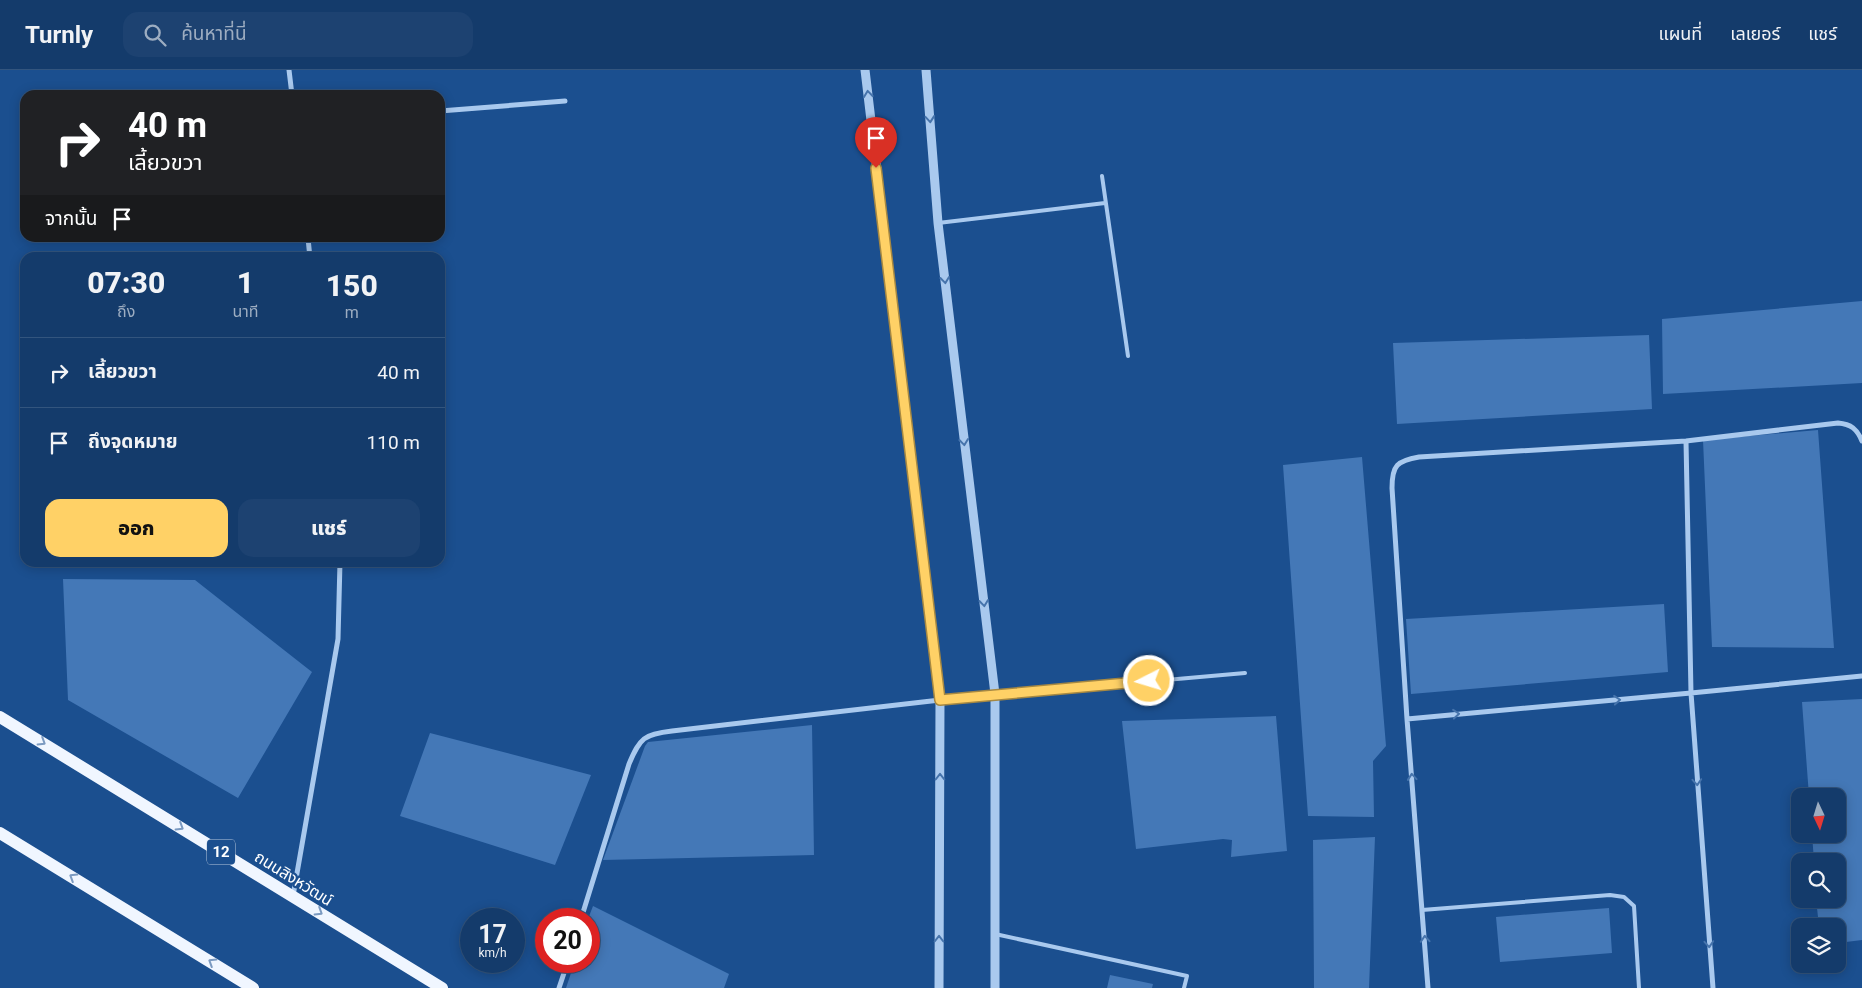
<!DOCTYPE html>
<html lang="th">
<head>
<meta charset="utf-8">
<style>
  body { margin:0; font-family:Roboto,"Noto Sans Thai",sans-serif; background:#1d4271; color:#f1f3f6; height:100vh; display:flex; flex-direction:column; font-size:19px; white-space:nowrap }
  * { box-sizing:border-box; margin:0 }
  p { font-size:16px; color:#9dadc1 }
  .icon { flex:none; width:28px; height:28px; fill:none; stroke:currentColor; stroke-width:2; stroke-linecap:round; stroke-linejoin:round }
  .map { position:relative; flex:1; overflow:hidden }
  .side { position:absolute; left:20px; top:182px; width:425px; height:315px; display:flex; flex-direction:column; background:#143b6b; border-radius:15px; box-shadow:0 2px 12px #0003,0 0 0 1px #33557e }
  .side>* { flex:none }
  .guide { position:absolute; left:20px; top:20px; width:425px; height:152px; border-radius:15px; box-shadow:0 2px 12px #0003,0 0 0 1px #33557e; background:#202124; color:#fff; overflow:hidden }
  .needle { width:32px; rotate:176deg }
  .fabs { position:absolute; left:1791px; top:718px; display:grid; gap:10px }
  .fabs a { display:grid; place-items:center; width:55px; height:55px; border-radius:10px; background:#143b6b; box-shadow:0 2px 12px #0003,0 0 0 1px #33557e; font-size:25px }
  .speed { position:absolute; left:460px; top:838px; display:flex; gap:10px; font-size:25px; font-weight:700; text-align:center }
  .speed>* { display:grid; place-content:center; width:65px; height:65px; border-radius:50%; background:#143b6b; box-shadow:0 2px 12px #0003,0 0 0 1px #33557e; line-height:1 }
  .speed small { font-size:12px; font-weight:400 }
  .speed .limit { border:8px solid #d22; background:#fff; color:#111 }
  .pin { position:absolute; display:grid; place-items:center; width:42px; height:42px; color:#fff; margin:-51px -21px; border-radius:50% 50% 50% 0; rotate:-45deg; box-shadow:0 0 5px #0007 }
  .pin .icon { rotate:45deg }
  .me { position:absolute; width:55px; margin:-28px; rotate:265deg; stroke-linejoin:round; filter:drop-shadow(0 0 4px #0008) }
  .turn { display:flex; align-items:center; gap:18px; height:105px; padding:0 25px; font-size:22px }
  .turn .icon { width:65px; height:65px; stroke-width:2.5 }
  .turn b { display:block; font-size:35px; line-height:42px }
  .then { display:flex; align-items:center; height:48px; padding:0 25px; background:#0003; gap:10px; font-size:19px }
  .eta { display:flex; justify-content:space-evenly; align-items:center; height:85px; text-align:center }
  .eta b { font-size:30px; font-weight:800; line-height:35px }
  .button { display:flex; gap:10px; margin-top:auto; padding:10px 25px }
  .button a { flex:1; height:58px; border-radius:15px; background:#ffd166; color:#111; font-size:20px; font-weight:800; line-height:58px; text-align:center }
  .button a+a { background:#1d4271; color:#f1f3f6 }
  ul { padding:0; list-style:none }
  li { display:flex; align-items:center; gap:15px; height:70px; padding:0 25px; border-top:1px solid #33557e }
  li div { flex:1 }
  li b { display:block; font-size:19px }
  li em { font-style:normal }
  header { display:flex; align-items:center; gap:30px; box-sizing:border-box; height:70px; padding:0 25px; background:#143b6b; border-bottom:1px solid #33557e }
  header strong { font-size:24px }
  nav { display:flex; gap:28px; margin-inline-start:auto; font-size:18px }
  .search { width:350px; height:45px; background:#1d4271; display:flex; align-items:center; gap:12px; box-sizing:border-box; padding:0 18px; border-radius:15px; color:#9dadc1; font-size:19px }
  .map>svg:first-child { display:block }
</style>
</head>
<body>
<header>
<strong>Turnly</strong>
<div class="search"><svg class="icon" aria-label="search" viewBox="0 0 24 24"><circle cx="10" cy="10" r="6"/><path d="M15 15l6 6"/></svg>ค้นหาที่นี่</div>
<nav><a>แผนที่</a><a>เลเยอร์</a><a>แชร์</a></nav>
</header>
<div class="map">
<svg width="1862" height="918" viewBox="0 0 1862 918">
  <rect width="100%" height="100%" fill="#1b4f8f"/>
  <path fill="#4478b7" d="M 1862,231 L 1862,313 L 1663,324 L 1662,249 Z
    M 1649,265 L 1652,339 L 1397,354 L 1393,273 Z
    M 1818,360 L 1834,578 L 1712,577 L 1703,370 Z
    M 1362,387 L 1386,676 L 1373,691 L 1374,747 L 1308,746 L 1283,395 Z
    M 63,509 L 195,510 L 312,602 L 238,728 L 68,630 Z
    M 1664,534 L 1668,602 L 1411,624 L 1406,549 Z
    M 1862,629 L 1862,870 L 1838,873 L 1838,856 L 1819,856 L 1816,829 L 1838,829 L 1838,791 L 1814,791 L 1812,764 L 1838,764 L 1838,726 L 1809,726 L 1802,632 Z
    M 1276,646 L 1287,781 L 1231,787 L 1232,770 L 1223,769 L 1136,779 L 1122,651 Z
    M 812,655 L 814,785 L 603,790 L 645,676 L 648,672 Z
    M 430,663 L 591,705 L 555,795 L 400,746 Z
    M 1375,767 L 1369,918 L 1314,918 L 1313,770 Z
    M 593,836 L 729,904 L 724,918 L 566,918 L 575,891 L 589,891 L 588,849 Z
    M 1609,838 L 1612,883 L 1500,892 L 1496,847 Z
    M 1110,905 L 1153,914 L 1152,918 L 1107,918 Z"/>
  <g fill="none" stroke-linecap="round" stroke-linejoin="round">
    <path stroke="#a9c9ee" stroke-width="4" d="M 1102,106 L 1128,286
      M 938,153 L 1105,133
      M 941,630 L 1245,603
      M 1422,840 L 1610,825 L 1624,827 L 1634,836 L 1639,918
      M 995,864 L 1187,906 L 1184,918"/>
    <path stroke="#a9c9ee" stroke-width="5" d="M 289,0 L 292,25
      M 440,41 L 565,31
      M 308,168 L 310,188
      M 1686,371 L 1691,623 L 1862,606
      M 1407,649 L 1691,623 L 1713,918
      M 293,826 L 338,569 L 340,492
      M 581,849 L 629,694 C 640,668 644,664 672,661 L 940,630
      M 559,918 L 568,891
      M 1428,918 L 1407,649 L 1392,418 C 1392,395 1397,391 1419,387 L 1686,371 L 1838,353 C 1851,354 1857,359 1862,371"/>
    <path stroke="#a9c9ee" stroke-width="9" d="M 865,0 L 940,630 L 939,918
      M 926,0 L 938,153 L 995,624 L 995,918"/>
    <path stroke="#f0f6ff" stroke-width="12" d="M 0,647 L 442,918
      M 0,763 L 253,918"/>
  </g>
  <defs><path id="oneway-chevron" d="M-2-3.5L2.5 0L-2 3.5" fill="none" stroke-width="1.6" stroke-linecap="round" stroke-linejoin="round" transform="scale(1.25)"/></defs>
  <g stroke="#4674ac">
    <use href="#oneway-chevron" transform="translate(868 24) rotate(-97)"/>
    <use href="#oneway-chevron" transform="translate(930 49) rotate(85)"/>
    <use href="#oneway-chevron" transform="translate(945 210) rotate(83)"/>
    <use href="#oneway-chevron" transform="translate(964 372) rotate(83)"/>
    <use href="#oneway-chevron" transform="translate(984 533) rotate(83)"/>
    <use href="#oneway-chevron" transform="translate(1617 630) rotate(-5)"/>
    <use href="#oneway-chevron" transform="translate(1456 644) rotate(-5)"/>
    <use href="#oneway-chevron" transform="translate(940 707) rotate(-90)"/>
    <use href="#oneway-chevron" transform="translate(1412 707) rotate(-95)"/>
    <use href="#oneway-chevron" transform="translate(1697 712) rotate(86)"/>
    <use href="#oneway-chevron" transform="translate(939 869) rotate(-90)"/>
    <use href="#oneway-chevron" transform="translate(1425 869) rotate(-94)"/>
    <use href="#oneway-chevron" transform="translate(1709 874) rotate(86)"/>
  </g>
  <g stroke="#7b9ac1">
    <use href="#oneway-chevron" transform="translate(42 672) rotate(32)"/>
    <use href="#oneway-chevron" transform="translate(180 757) rotate(32)"/>
    <use href="#oneway-chevron" transform="translate(73 807) rotate(-148)"/>
    <use href="#oneway-chevron" transform="translate(319 842) rotate(32)"/>
    <use href="#oneway-chevron" transform="translate(212 892) rotate(-148)"/>
  </g>
  <g fill="none" stroke-linecap="round" stroke-linejoin="round">
    <defs>
      <path id="route" d="M 876,98 L 940,630 L 1149,611"/>
    </defs>
    <use href="#route" stroke="#a68842" stroke-width="12"/>
    <use href="#route" stroke="#ffd166" stroke-width="9"/>
  </g>
  <g text-anchor="middle" stroke-width="4.5" stroke-linejoin="round" paint-order="stroke">
    <rect fill="#1b4f8f" stroke="#bbcadd" stroke-width="1" x="207" y="769.5" width="28" height="25" rx="4"/>
    <g font-size="15" font-weight="bold" fill="#fff">
      <text x="221" y="787">12</text>
    </g>
    <g font-size="16" fill="#fff" stroke="#1b4f8f">
      <text transform="translate(294 808) rotate(32)" y="6">ถนนสิงหวัฒน์</text>
    </g>
  </g>
</svg>
<div class="fabs">
<a><svg class="needle" viewBox="-14 -14 28 28"><path d="M0-13l5 13h-10z" fill="#e53935"/><path d="M0 13l5-13h-10z" fill="#9dadc1"/></svg></a>
<a><svg class="icon" aria-label="search" viewBox="0 0 24 24"><circle cx="10" cy="10" r="6"/><path d="M15 15l6 6"/></svg></a>
<a><svg class="icon" aria-label="layers" viewBox="0 0 24 24"><path d="M12 4l9 5-9 5-9-5zM3 14l9 5 9-5"/></svg></a>
</div>
<div class="speed"><div>17<small>km/h</small></div><div class="limit">20</div></div>
<div class="pin" style="left:876px;top:98px;background:#d93025"><svg class="icon" aria-label="arrive" viewBox="0 0 24 24"><path d="M6 21V4h12l-3 4 3 4H6"/></svg></div>
<svg class="me" style="left:1149px;top:611px" viewBox="-20 -20 40 40"><circle r="17" fill="#ffd166" stroke="#fff" stroke-width="3"/><path d="M0-11L8 9 0 5-8 9z" fill="#fff"/></svg>
<div class="guide">
<div class="turn"><svg class="icon" aria-label="right" viewBox="0 0 24 24"><path d="M7 20v-9h11M14 6l5 5-5 5"/></svg><div><b>40 m</b>เลี้ยวขวา</div></div>
<div class="then">จากนั้น<svg class="icon" aria-label="arrive" viewBox="0 0 24 24"><path d="M6 21V4h12l-3 4 3 4H6"/></svg></div>
</div>
<section class="side">
<div class="eta">
<div><b>07:30</b><p>ถึง</p></div>
<div><b>1</b><p>นาที</p></div>
<div><b>150</b><p>m</p></div>
</div>
<ul>
<li><svg class="icon" aria-label="right" viewBox="0 0 24 24"><path d="M7 20v-9h11M14 6l5 5-5 5"/></svg><div><b>เลี้ยวขวา</b></div><em>40 m</em></li>
<li><svg class="icon" aria-label="arrive" viewBox="0 0 24 24"><path d="M6 21V4h12l-3 4 3 4H6"/></svg><div><b>ถึงจุดหมาย</b></div><em>110 m</em></li>
</ul>
<div class="button"><a>ออก</a><a>แชร์</a></div>
</section>
</div>
</body>
</html>
